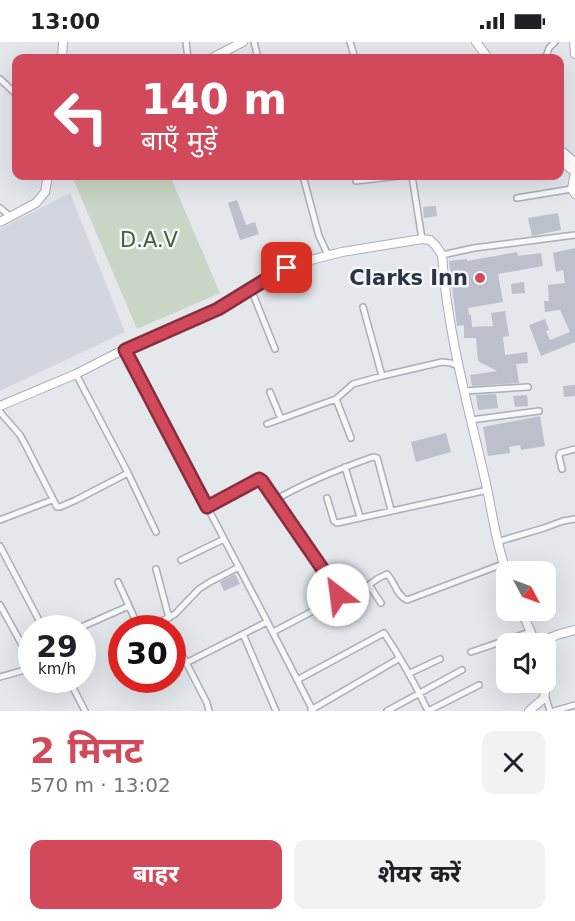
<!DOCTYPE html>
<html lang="hi">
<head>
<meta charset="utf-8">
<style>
  body { margin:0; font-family:"DejaVu Sans","Noto Sans Devanagari",sans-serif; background:#f2f2f2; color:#202124; height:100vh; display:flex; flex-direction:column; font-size:22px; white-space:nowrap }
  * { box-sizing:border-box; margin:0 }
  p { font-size:20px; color:#757577 }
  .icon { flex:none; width:33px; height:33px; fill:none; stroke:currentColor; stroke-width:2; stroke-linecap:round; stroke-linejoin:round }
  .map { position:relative; height:669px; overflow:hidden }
  .drawer { display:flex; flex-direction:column; background:#fff; flex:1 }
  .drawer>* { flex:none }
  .banner { position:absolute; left:12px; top:12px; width:552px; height:126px; border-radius:12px; box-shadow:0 6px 24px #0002; background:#d1495b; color:#fff; overflow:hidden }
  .needle { width:39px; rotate:131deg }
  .fabs { position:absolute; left:496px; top:519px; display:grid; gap:12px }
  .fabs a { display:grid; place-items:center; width:60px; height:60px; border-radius:12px; background:#fff; box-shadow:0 6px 24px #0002; font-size:30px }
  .speed { position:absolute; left:18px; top:573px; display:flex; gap:12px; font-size:30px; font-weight:700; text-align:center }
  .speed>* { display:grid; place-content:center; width:78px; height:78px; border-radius:50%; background:#fff; box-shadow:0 6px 24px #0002; line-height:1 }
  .speed small { font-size:15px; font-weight:400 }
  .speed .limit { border:9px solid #d22; background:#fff; color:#111 }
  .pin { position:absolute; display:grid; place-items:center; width:51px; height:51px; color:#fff; margin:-26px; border-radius:12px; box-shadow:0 3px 9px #0006 }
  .me { position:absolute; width:66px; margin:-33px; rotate:330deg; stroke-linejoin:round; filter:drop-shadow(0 0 4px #0008) }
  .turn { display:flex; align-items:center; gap:21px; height:126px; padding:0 30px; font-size:27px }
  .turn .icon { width:78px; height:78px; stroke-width:2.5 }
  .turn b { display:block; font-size:42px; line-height:51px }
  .round { display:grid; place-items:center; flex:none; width:63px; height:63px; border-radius:12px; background:#f2f2f2 }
  .overview { display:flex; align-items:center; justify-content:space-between; height:102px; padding:0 30px }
  h1 { font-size:36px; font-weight:700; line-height:45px; color:#d1495b }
  .action { display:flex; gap:12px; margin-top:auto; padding:12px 30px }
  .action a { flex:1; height:69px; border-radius:12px; background:#d1495b; color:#fff; font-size:24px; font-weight:700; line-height:69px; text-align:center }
  .action a+a { background:#f2f2f2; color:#202124 }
  .status { display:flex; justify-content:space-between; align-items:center; height:42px; padding:0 30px; background:#fff; direction:ltr }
  .status svg { height:16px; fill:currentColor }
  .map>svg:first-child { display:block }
</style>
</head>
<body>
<div class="status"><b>13:00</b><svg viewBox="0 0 49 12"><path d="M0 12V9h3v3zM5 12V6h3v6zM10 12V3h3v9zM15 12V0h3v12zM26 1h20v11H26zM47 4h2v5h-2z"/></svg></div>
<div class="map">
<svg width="575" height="669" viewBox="0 0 575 669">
  <rect width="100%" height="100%" fill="#e4e7ec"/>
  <path fill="#d2d6de" d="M 70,151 L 125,290 L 0,349 L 0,187 Z"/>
  <path fill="#c9d6c5" d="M 72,134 L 170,134 L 220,251 L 137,287 Z"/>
  <path fill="#bbc0ca" d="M 237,158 L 246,183 L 255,180 L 259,192 L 240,198 L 228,161 Z
    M 436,164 L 437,174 L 424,176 L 423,165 Z
    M 558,171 L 561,188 L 532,194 L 528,176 Z
    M 575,206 L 575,300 L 541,314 L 529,283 L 545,277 L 549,288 L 546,289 L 550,298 L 570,290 L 560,268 L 545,270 L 544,259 L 549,259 L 548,243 L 565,241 L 563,228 L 556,230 L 553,211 Z
    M 517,210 L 518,214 L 541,211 L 543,224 L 498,232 L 503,260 L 468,266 L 469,273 L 471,273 L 472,285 L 493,284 L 491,271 L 505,269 L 509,294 L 503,295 L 505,313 L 527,310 L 528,321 L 516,322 L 519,341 L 472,344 L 470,333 L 497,329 L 478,319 L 476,296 L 464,296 L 464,283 L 457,284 L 449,219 L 467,217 L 467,219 Z
    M 524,240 L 525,251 L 512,252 L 511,242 Z
    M 575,343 L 575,354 L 564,355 L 563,344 Z
    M 496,352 L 498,366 L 478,368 L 476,353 Z
    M 527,353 L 528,364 L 515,365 L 513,354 Z
    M 540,374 L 545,404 L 521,408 L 520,403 L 509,405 L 510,411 L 488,414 L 483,385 Z
    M 446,391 L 451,410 L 416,420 L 411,400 Z
    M 235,532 L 240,542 L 224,549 L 220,540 Z"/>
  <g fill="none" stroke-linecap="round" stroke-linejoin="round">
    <defs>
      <path id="street" d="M 186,0 L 188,16
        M 254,0 L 258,16
        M 350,0 L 355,16
        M 540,16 L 546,15 L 549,6 L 555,0
        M 0,37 L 16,52
        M 303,134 L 319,194 L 328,213
        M 412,134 L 422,197
        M 356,139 L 399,134
        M 517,156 L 572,147
        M 0,166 L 11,175
        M 442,213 L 474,206 L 575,193
        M 251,247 L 275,307
        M 363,265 L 382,334
        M 125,307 C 187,428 252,548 313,669
        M 76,332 L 128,431 L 156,490
        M 464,349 L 528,345
        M 270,350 L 281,377
        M 336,357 L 351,396
        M 0,370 L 20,393 L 25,402 L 57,465 L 60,465 L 76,458 L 128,431
        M 471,378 L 539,369
        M 267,382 L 336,357 L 353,342 L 382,334 L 442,320 L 451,321 L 458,324
        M 345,425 L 360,475
        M 562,427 L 559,414 L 560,411 L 575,407
        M 327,456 L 334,479 L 337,481 L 488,448
        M 275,458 C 306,440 339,427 373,415 L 377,416 L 378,419 L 391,468
        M 206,465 L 255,437 L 259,437 L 262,439 L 337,548 L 338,553 L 334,558 L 273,590
        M 0,478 L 52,458
        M 497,500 L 544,486 L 563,479 L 575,477
        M 0,504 L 43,586
        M 181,518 L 224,497
        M 156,527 L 169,576
        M 118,540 L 139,586
        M 381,561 L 369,543 L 377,537 L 387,532 C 395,540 396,553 407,558 L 503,522
        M 0,563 L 32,621
        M 79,586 L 129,564
        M 149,586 L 175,572 L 199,547 L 210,540 L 239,525
        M 243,592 L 276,669
        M 172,593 L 207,661 L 209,669
        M 122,601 L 119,604 L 122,610
        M 471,610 L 530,590
        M 186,621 L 267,580
        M 410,631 L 440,617
        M 0,635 L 32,626
        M 69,638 L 85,669
        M 136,638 L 138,642
        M 297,638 L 384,591 C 401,616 415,642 428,669 L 479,643
        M 545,653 L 550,669
        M 311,668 L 400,616
        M 387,669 L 462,628
        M 554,669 L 575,663"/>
      <path id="secondary" d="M 476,0 L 488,16
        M 574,0 L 575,12
        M 62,16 L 63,0
        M 212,16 L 243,0
        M 560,108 L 575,120
        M 560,117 L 571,127 L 575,129
        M 575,129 L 572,147 L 575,152
        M 0,180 L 36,161 L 45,150 L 48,134
        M 0,364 L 76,332 L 125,307 L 218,267 L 275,232 L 299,221 L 342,210 L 422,197 L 430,198 L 436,204 L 442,213 C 447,288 467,360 484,433 C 492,466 495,500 507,531
        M 521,568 L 536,602
        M 539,602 C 550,594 563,591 575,588
        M 529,669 L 544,656 L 545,650 L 542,640"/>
    </defs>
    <use href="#street" stroke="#a9aeb7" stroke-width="8"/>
    <use href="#secondary" stroke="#a9aeb7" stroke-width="10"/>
    <use href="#street" stroke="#f7f8fa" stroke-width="5"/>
    <use href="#secondary" stroke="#fff" stroke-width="8"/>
  </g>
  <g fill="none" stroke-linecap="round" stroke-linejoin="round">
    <defs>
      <path id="route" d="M 287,226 L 275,232 L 218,267 L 125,308 L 207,465 L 259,437 L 262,439 L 337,548 L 338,553"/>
    </defs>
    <use href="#route" stroke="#882f3b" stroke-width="15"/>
    <use href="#route" stroke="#d1495b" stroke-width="10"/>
  </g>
  <circle fill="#d1495b" stroke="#f4f6f9" stroke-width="2" cx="480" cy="236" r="6"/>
  <g text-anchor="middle" stroke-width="5" stroke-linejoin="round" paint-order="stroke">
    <g font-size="21" fill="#3f6138" stroke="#f4f6f9">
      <text x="149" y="205">D.A.V</text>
    </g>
    <g font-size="21" font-weight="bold" fill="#2b3445" stroke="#f4f6f9" text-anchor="end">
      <text x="468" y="243">Clarks Inn</text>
    </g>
  </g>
</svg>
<div class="fabs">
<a><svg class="needle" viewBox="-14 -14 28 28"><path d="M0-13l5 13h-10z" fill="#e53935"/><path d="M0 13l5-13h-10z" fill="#757577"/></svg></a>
<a><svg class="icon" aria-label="sound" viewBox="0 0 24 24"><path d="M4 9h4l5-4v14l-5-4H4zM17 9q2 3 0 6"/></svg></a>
</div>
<div class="speed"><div>29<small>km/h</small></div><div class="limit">30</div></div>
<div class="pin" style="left:287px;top:226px;background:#d93025"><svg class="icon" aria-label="arrive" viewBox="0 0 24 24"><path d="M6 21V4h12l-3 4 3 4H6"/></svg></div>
<svg class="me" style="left:338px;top:553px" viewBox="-20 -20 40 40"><circle r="19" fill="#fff"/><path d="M0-13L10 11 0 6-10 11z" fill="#d1495b"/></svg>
<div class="banner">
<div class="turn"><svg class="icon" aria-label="left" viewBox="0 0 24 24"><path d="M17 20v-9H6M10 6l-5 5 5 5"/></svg><div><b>140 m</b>बाएँ मुड़ें</div></div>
</div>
</div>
<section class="drawer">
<div class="overview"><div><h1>2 मिनट</h1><p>570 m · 13:02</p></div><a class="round"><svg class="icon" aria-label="close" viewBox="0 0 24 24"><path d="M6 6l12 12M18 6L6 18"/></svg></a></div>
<div class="action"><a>बाहर</a><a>शेयर करें</a></div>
</section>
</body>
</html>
